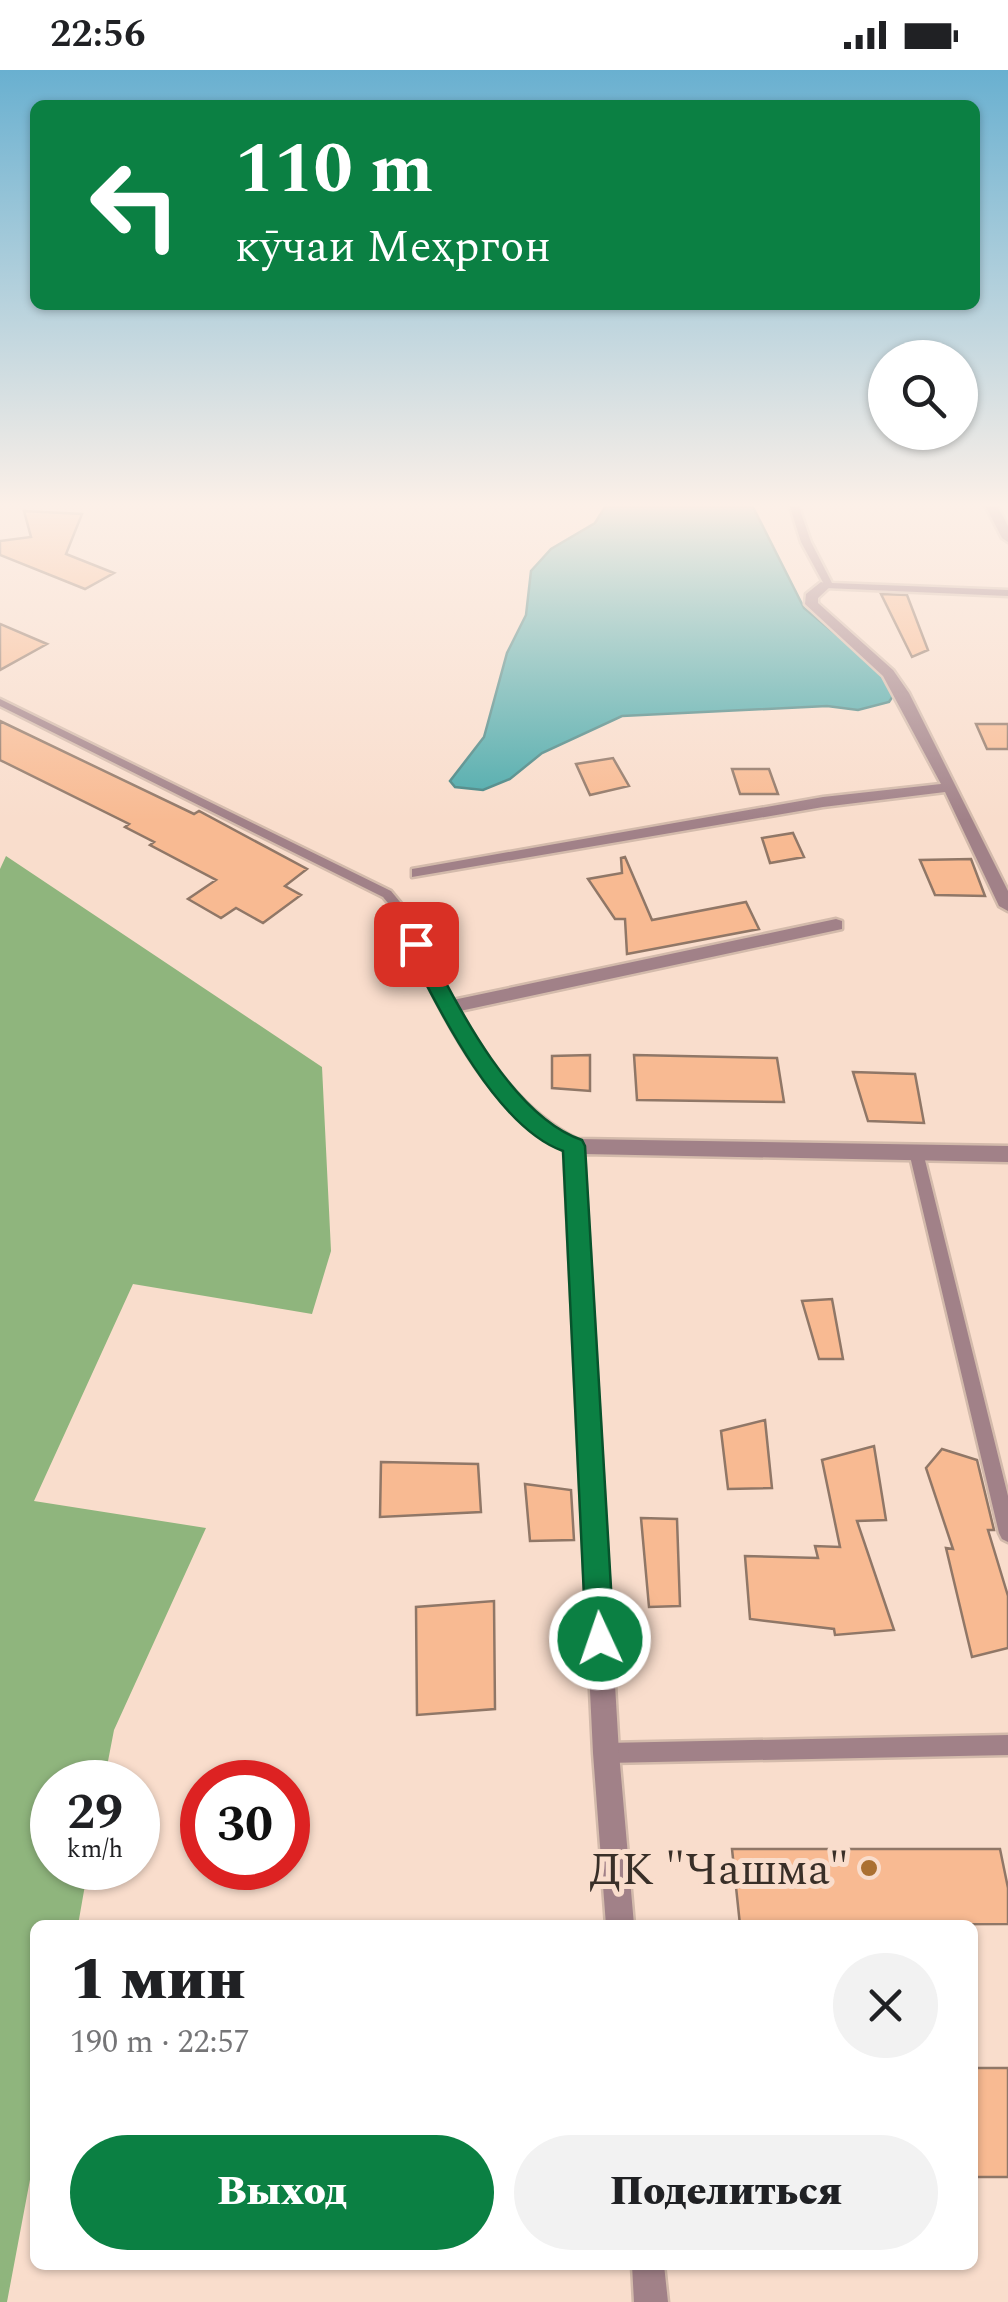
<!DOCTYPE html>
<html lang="ru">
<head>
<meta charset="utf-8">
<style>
  body { margin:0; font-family:Spectral,serif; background:#f2f2f2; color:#202124; height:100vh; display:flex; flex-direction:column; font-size:38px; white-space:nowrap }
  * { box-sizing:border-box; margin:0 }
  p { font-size:32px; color:#757577 }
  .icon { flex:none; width:55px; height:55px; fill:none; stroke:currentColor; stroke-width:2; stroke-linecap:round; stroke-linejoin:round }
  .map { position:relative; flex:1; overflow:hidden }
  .side { position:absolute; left:30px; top:1850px; width:948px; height:350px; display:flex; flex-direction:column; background:#fff; border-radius:15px; box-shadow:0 2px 8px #0004 }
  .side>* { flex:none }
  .guide { position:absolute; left:30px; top:30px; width:950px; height:210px; border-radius:15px; box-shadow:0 2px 8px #0004; background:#0b8043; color:#fff; overflow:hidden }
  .buttons { position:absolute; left:868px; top:270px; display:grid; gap:20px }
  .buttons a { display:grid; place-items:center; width:110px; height:110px; border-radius:50%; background:#fff; box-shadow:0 2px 8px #0004; font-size:50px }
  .speed { position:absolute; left:30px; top:1690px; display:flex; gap:20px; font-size:50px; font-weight:700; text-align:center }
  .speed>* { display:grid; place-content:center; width:130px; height:130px; border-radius:50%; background:#fff; box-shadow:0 2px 8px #0004; line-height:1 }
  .speed small { font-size:25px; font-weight:400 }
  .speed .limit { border:15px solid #d22; background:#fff; color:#111 }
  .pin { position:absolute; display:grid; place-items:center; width:85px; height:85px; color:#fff; margin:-42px; border-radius:20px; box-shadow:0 5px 15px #0006 }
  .me { position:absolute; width:110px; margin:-55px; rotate:357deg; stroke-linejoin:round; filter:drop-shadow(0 0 8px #0008) }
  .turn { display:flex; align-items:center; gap:35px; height:210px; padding:0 40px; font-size:45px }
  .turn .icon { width:130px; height:130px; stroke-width:2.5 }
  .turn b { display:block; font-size:70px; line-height:85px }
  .round { display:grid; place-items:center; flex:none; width:105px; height:105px; border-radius:52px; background:#f2f2f2 }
  .head { display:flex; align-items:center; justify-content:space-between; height:170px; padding:0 40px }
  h1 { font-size:60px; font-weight:800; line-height:75px }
  .button { display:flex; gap:20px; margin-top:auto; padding:20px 40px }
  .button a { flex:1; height:115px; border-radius:60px; background:#0b8043; color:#fff; font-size:40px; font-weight:800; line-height:115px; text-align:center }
  .button a+a { background:#f2f2f2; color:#202124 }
  .status { display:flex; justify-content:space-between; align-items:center; height:70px; padding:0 50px; background:#fff; direction:ltr }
  .status svg { height:28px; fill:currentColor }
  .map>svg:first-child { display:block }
</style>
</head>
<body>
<div class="status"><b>22:56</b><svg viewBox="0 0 49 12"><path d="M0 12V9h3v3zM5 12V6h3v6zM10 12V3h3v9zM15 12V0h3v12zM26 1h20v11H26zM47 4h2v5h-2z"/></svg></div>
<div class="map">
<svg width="1008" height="2232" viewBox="0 0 1008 2232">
  <rect width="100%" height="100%" fill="#f9ddcc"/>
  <path fill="#8fb57d" d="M 6,786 L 322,997 L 331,1181 L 312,1244 L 133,1214 L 34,1431 L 206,1458 L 114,1660 L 104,1712 L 52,1712 L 52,1798 L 88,1798 L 78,1855 L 35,1855 L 35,2083 L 7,2232 L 0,2232 L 0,799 Z"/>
  <path fill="#4baaab" stroke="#468584" stroke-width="2.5" d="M 605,437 L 753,437 L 804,538 L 888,607 L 897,620 L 889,632 L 858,640 L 827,636 L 622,646 L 542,683 L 510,709 L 483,720 L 455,717 L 450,711 L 484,667 L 507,583 L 526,545 L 531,501 L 551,479 L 595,453 Z"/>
  <path fill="#f8ba92" stroke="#907767" stroke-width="2.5" d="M 24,441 L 82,444 L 66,484 L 114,503 L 85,519 L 0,485 L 0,471 L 31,467 Z
    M 881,524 L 907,525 L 928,580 L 912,587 Z
    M 0,554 L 47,574 L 0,600 Z
    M 0,651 L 194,744 L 199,741 L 307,799 L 285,816 L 301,825 L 263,853 L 236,838 L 221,848 L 188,829 L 216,810 L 150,775 L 154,772 L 125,757 L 129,754 L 0,690 Z
    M 976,654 L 1008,654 L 1008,679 L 987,679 Z
    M 613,688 L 629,716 L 590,725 L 576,694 Z
    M 732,699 L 769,699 L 778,724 L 740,724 Z
    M 793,763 L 804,787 L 770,793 L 762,768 Z
    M 625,787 L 652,850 L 746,832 L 759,859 L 627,884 L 625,849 L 615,849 L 588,809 L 622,803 L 621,788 Z
    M 971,789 L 985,826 L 935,825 L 920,790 Z
    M 590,985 L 590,1021 L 552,1018 L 552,986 Z
    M 634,985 L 777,988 L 784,1032 L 637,1030 Z
    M 853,1002 L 915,1004 L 924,1053 L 868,1051 Z
    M 832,1229 L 843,1289 L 819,1289 L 802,1231 Z
    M 765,1350 L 772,1418 L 728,1419 L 721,1361 Z
    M 874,1376 L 886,1450 L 857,1451 L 894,1560 L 835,1565 L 834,1559 L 750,1549 L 745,1486 L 818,1488 L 815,1476 L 840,1477 L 822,1390 Z
    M 942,1379 L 977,1390 L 994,1460 L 988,1460 L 1008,1526 L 1008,1578 L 972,1587 L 946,1478 L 953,1479 L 926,1398 Z
    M 381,1392 L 478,1394 L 481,1442 L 380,1447 Z
    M 525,1414 L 571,1420 L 574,1470 L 530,1471 Z
    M 641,1448 L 677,1449 L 680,1536 L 649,1537 Z
    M 494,1531 L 495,1639 L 417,1645 L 416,1537 Z
    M 732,1779 L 1000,1779 L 1008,1818 L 1008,1854 L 740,1855 Z
    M 972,1998 L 1008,1998 L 1008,2107 L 972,2107 Z"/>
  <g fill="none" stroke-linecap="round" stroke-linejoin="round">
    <defs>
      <path id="lane" d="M 790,437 L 799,437 L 811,472 L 832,513 L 1008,520 L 1008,526 L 826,518 L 801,472 Z
        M 0,629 L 391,821 L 414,849 L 422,874 L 416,878 L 411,877 L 402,850 L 383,827 L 0,636 Z
        M 916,1076 L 923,1082 L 1008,1426 L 1008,1472 L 1002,1469 L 999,1463 L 909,1082 Z
        M 1008,1665 L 1008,1685 L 606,1693 L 599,1690 L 596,1683 L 599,1676 L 606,1673 Z"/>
      <path id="street" d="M 986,437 L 998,437 L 1008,456 L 1008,472 L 1002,468 Z
        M 821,512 L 832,515 L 818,528 L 818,533 L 893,600 L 909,623 L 1008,821 L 1008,841 L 999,836 L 945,722 L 823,737 L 412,807 L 412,799 L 418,798 L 823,727 L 941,714 L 883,606 L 805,534 L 806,524 Z
        M 836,849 L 842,851 L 842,859 L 460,941 C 489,992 523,1042 577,1069 L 1008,1076 L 1008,1092 L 584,1084 L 619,1683 L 634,1855 L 606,1855 L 593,1683 L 564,1080 C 485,1039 446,950 407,874 L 410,870 L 422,870 L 453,930 Z
        M 632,2195 L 664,2195 L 668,2232 L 634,2232 Z"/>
    </defs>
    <use href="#lane" stroke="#d3baab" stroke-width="5"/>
    <use href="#street" stroke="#d3baab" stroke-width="5"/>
    <use href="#lane" fill="#a18188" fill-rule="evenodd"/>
    <use href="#street" fill="#a18188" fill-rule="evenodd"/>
  </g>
  <linearGradient id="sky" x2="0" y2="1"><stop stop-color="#69b0d0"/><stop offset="0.58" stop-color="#fcf0e8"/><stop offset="1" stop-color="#fcf0e8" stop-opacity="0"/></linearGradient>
  <rect width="1008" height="750" fill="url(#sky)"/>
  <path fill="#0b8043" stroke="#07532c" stroke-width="2.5" d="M 416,867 L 426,874 C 458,937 512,1046 582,1070 L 585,1076 L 614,1569 L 610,1579 L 600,1583 L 590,1579 L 586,1569 L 563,1081 C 495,1057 437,936 406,874 Z"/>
  <circle fill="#ab7031" stroke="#f9ddcc" stroke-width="4" cx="869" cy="1798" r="10"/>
  <g text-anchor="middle" stroke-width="10" stroke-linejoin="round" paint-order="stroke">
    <g font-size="45" fill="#392f28" stroke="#f9ddcc" text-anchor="end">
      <text x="849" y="1814">ДК "Чашма"</text>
    </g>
  </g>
</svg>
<div class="buttons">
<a><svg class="icon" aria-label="search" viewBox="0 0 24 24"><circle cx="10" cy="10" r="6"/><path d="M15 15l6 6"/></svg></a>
</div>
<div class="speed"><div>29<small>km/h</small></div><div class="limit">30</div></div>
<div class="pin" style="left:416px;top:874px;background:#d93025"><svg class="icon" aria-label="arrive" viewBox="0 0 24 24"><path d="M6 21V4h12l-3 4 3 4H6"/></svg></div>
<svg class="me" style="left:600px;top:1569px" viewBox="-20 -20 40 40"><circle r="17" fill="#0b8043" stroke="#fff" stroke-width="3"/><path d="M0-11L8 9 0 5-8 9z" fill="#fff"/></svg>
<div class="guide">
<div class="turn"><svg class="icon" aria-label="left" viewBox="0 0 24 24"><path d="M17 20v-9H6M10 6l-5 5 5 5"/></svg><div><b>110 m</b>кӯчаи Меҳргон</div></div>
</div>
<section class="side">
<div class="head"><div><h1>1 мин</h1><p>190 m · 22:57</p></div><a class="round"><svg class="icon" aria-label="close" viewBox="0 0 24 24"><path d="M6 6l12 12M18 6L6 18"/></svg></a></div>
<div class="button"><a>Выход</a><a>Поделиться</a></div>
</section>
</div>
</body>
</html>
